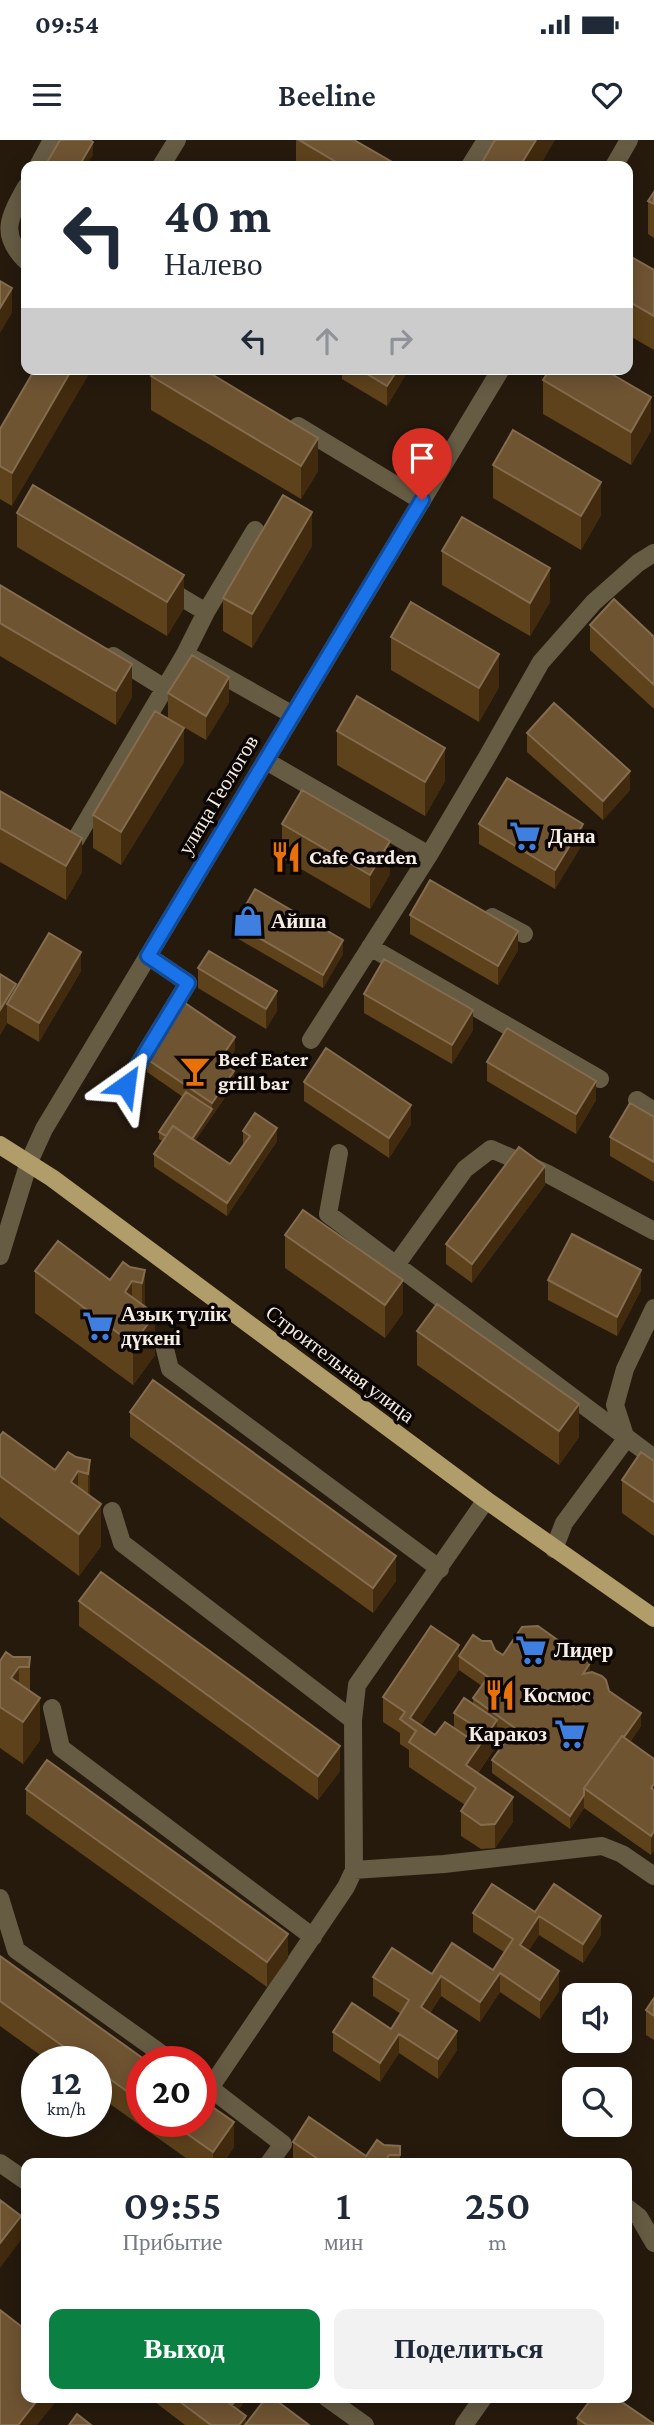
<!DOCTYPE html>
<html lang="ru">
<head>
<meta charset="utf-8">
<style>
  body { margin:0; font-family:"Crimson Pro",serif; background:#f2f2f3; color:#1f2937; height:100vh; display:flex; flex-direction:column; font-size:26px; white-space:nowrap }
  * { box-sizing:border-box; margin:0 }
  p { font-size:23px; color:#747a83 }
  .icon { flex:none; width:38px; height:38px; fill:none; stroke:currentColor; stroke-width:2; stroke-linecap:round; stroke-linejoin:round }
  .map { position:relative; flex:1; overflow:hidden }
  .sheet { position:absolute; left:21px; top:2018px; width:611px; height:245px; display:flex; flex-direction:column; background:#fff; border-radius:14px; box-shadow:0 4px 18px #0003 }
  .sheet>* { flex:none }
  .guide { position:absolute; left:21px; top:21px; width:612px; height:214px; border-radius:14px; box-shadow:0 4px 18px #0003; background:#fff; color:#1f2937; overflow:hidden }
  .buttons { position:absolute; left:562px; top:1843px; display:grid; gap:14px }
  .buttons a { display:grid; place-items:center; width:70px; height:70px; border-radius:14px; background:#fff; box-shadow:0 4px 18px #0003; font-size:35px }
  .speed { position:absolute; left:21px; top:1906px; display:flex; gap:14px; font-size:35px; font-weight:700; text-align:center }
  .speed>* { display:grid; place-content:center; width:91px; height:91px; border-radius:50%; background:#fff; box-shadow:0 4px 18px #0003; line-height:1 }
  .speed small { font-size:18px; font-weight:400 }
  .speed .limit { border:10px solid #d22; background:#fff; color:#111 }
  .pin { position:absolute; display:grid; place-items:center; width:60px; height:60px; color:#fff; margin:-72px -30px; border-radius:50% 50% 50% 0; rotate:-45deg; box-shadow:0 0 7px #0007 }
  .pin .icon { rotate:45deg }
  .me { position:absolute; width:77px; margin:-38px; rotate:31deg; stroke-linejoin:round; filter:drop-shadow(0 0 5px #0008) }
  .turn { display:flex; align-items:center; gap:24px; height:147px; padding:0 28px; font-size:32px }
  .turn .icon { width:91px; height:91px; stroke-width:2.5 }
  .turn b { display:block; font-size:49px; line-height:60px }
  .lanes { display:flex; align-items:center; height:66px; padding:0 28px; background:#0003; justify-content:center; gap:35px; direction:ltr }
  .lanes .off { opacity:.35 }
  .eta { display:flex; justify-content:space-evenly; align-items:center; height:119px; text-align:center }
  .eta b { font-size:42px; font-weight:600; line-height:49px }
  .button { display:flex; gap:14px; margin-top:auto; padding:14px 28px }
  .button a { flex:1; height:80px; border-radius:14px; background:#0b8043; color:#fff; font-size:28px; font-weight:600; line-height:80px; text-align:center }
  .button a+a { background:#f2f2f3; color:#1f2937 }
  .status { display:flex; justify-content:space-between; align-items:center; height:49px; padding:0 35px; background:#fff; direction:ltr }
  .status svg { height:19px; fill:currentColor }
  header { display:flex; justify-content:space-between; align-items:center; height:91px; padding:0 28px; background:#fff; font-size:32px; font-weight:600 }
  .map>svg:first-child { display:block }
</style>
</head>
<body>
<div class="status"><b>09:54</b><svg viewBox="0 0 49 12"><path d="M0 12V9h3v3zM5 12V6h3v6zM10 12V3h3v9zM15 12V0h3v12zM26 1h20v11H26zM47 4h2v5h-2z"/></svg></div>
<header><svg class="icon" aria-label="menu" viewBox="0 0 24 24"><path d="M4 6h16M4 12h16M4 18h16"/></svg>Beeline<svg class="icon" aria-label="heart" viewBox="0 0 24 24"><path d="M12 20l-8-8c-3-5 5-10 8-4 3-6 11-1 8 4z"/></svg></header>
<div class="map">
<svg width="654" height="2285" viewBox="0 0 654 2285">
  <rect width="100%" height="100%" fill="#261a0d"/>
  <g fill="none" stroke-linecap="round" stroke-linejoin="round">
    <path stroke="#665c44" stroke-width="18" d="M 38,26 L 52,0
      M 161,26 L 177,0
      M 470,26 L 486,0
      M 614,26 L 629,0
      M 26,47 C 8,79 0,95 26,121
      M 298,286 L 422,361
      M 164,447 L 206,472
      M 185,514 L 206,472 L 255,390
      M 113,516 L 166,549
      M 266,621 L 429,715 L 487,617 L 541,522 L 594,462 L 638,423 L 654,413
      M 76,699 L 185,514 L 293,575
      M 492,777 L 524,794
      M 370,807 L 600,939
      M 311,900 L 429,715
      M 126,945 L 188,843 L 148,816
      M 637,960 L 654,971
      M 339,1013 L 328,1074 L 654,1318
      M 0,1116 L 29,1022 L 44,989 L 501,229
      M 396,1125 L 465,1029 L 491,1009 L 546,1033 L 654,1091
      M 164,1205 L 170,1229 L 440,1429
      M 112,1371 L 122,1403 L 353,1580
      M 554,1409 L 564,1383 L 626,1299 L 615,1265 L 625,1229 L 654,1168
      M 52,1568 L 61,1608 L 313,1797
      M 354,1730 L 444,1724 L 602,1706 L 622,1714 L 654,1736
      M 0,1758 L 16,1810 L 173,1922
      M 0,2023 L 26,2041
      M 269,2023 L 283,2004 L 210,1948 L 346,1747 L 354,1730 L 353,1580 L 357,1545 L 486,1360
      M 626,2067 L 639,2077 L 654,2103
      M 327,2258 L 365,2285
      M 464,2285 L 483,2258"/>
    <path stroke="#b19d6a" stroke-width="18" d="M 0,1005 L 52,1038 L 486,1360 L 654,1478"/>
  </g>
  <path fill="#5e421c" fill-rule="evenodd" d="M 296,0 L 354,0 L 399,26 L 296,26 Z
    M 654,52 L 654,98 L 648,94 L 648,61 Z
    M 628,115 L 654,130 L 654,210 L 628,195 Z
    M 35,229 L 12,366 L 0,359 L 0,289 Z
    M 311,229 L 325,229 L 321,235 Z
    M 342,229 L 409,229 L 387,266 L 342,239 Z
    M 151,236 L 318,331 L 301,359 L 151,270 Z
    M 543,240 L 651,291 L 631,325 L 543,274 Z
    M 493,325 L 601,375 L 581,410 L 493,358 Z
    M 17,373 L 184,468 L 167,496 L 17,407 Z
    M 312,406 L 252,508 L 223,491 L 223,458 Z
    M 442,411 L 550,462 L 530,496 L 442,445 Z
    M 0,445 L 132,557 L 116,585 L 0,516 Z
    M 590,485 L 654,497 L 654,569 L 590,510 Z
    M 391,497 L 499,547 L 479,582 L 391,530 Z
    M 168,553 L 229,562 L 206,600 L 168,578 Z
    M 337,591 L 445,641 L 425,676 L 337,625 Z
    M 527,593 L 630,650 L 603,680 L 527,612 Z
    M 184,622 L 121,725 L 93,708 L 93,675 Z
    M 0,651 L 82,732 L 66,760 L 0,722 Z
    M 282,684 L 390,734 L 370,769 L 282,718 Z
    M 479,684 L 583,703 L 555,749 L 479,704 Z
    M 410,775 L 518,810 L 498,845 L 410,794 Z
    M 235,784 L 343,814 L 323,848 L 235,797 Z
    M 198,828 L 277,871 L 266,889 L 198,848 Z
    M 81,831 L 39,902 L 7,883 L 0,895 L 0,834 L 16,850 Z
    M 364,854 L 473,890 L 452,924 L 364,873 Z
    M 235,910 L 225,925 L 234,944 L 195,1001 L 230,1024 L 244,1005 L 243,1004 L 243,991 L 277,1001 L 227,1076 L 154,1027 L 154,1014 L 163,1001 L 159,999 L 159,992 L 183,957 L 147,932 L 147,919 Z
    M 487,922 L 596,960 L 576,994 L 487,941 Z
    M 304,942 L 411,984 L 389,1018 L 304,961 Z
    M 654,977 L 654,1042 L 610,1016 L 610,997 Z
    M 545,1045 L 472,1143 L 446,1124 L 446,1104 Z
    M 285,1095 L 403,1173 L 385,1198 L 285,1128 Z
    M 130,1127 L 145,1130 L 145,1166 L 155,1215 L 133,1245 L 35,1173 L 35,1131 L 110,1140 Z
    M 548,1140 L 641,1150 L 617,1196 L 548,1160 Z
    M 417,1191 L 579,1297 L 559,1325 L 417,1225 Z
    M 130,1272 L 396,1441 L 373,1473 L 130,1297 Z
    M 0,1296 L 55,1330 L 76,1317 L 90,1320 L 90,1356 L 101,1406 L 79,1436 L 0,1377 Z
    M 654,1321 L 654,1396 L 622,1373 L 622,1340 Z
    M 79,1461 L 340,1631 L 318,1660 L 79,1486 Z
    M 495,1510 L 503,1515 L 590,1532 L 641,1586 L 630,1602 L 654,1619 L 651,1715 L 584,1668 L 570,1689 L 492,1633 L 492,1620 L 509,1597 L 497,1589 L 497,1605 L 478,1633 L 513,1682 L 495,1708 L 481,1709 L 461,1696 L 461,1671 L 465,1665 L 409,1627 L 409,1610 L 400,1604 L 400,1593 L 383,1582 L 383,1557 L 459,1516 ZM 459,1530 L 482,1546 L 473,1558 L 473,1564 L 454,1573 L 454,1588 L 435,1595 L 421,1585 Z
    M 13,1517 L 30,1517 L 30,1551 L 40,1600 L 23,1624 L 0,1608 L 0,1521 Z
    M 26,1649 L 288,1818 L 267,1847 L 26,1674 Z
    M 535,1772 L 601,1795 L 583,1823 L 539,1795 L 528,1811 L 559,1851 L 540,1879 L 500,1852 L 480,1882 L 441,1856 L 430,1873 L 457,1910 L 438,1939 L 399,1913 L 380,1942 L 333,1911 L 333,1892 L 391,1889 L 401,1874 L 373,1856 L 373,1837 L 493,1830 L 504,1812 L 473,1792 L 473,1773 Z
    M 0,1816 L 142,1922 L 142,1981 L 201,1981 L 234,2007 L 223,2023 L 193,2023 L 96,1954 L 96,1922 L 50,1922 L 0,1886 Z
    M 654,1858 L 654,1900 L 646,1895 L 646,1870 Z
    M 293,2002 L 366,2016 L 384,2005 L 400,2006 L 400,2023 L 293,2023 Z
    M 155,2258 L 247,2258 L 238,2270 L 246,2284 L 309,2285 L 185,2285 L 155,2262 Z
    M 577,2278 L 654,2285 L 577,2285 Z"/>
  <path fill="#412a0d" d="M 536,0 L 555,0 L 540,26 L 520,26 Z
    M 93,2 L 93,15 L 86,26 L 79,26 Z
    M 12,148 L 12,173 L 0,193 L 0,168 Z
    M 72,229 L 92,229 L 12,366 L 12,333 Z
    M 398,229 L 409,229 L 387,266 L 387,246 Z
    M 651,257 L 651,291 L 631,325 L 631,292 Z
    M 318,298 L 318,331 L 301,359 L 301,326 Z
    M 601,342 L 601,375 L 581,410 L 581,376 Z
    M 312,372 L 312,406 L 252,508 L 252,474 Z
    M 550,428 L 550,462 L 530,496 L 530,463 Z
    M 184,435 L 184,468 L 167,496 L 167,462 Z
    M 499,514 L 499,547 L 479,582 L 479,548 Z
    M 132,524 L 132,557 L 116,585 L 116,551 Z
    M 229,537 L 229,562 L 206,600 L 206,576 Z
    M 184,588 L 184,622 L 121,725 L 121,692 Z
    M 445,608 L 445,641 L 425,676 L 425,642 Z
    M 630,631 L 630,650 L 603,680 L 603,661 Z
    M 583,684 L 583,703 L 555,749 L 555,730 Z
    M 82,698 L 82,732 L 66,760 L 66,726 Z
    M 390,701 L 390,734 L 370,769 L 370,735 Z
    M 518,791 L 518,810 L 498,845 L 498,826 Z
    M 343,800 L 343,814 L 323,848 L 323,835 Z
    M 81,812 L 81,831 L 39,902 L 39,883 Z
    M 16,844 L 16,868 L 7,864 L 7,883 L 0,895 L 0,870 Z
    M 277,851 L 277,871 L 266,889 L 266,869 Z
    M 473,870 L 473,890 L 452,924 L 452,905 Z
    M 235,897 L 235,910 L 219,934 L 219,921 Z
    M 234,931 L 234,944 L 212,976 L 212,963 Z
    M 596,941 L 596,960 L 576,994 L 576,974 Z
    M 411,965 L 411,984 L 389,1018 L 389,998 Z
    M 212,969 L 212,976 L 189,1010 L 189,1004 Z
    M 277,988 L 277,1001 L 227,1076 L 227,1063 Z
    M 545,1026 L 545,1045 L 472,1143 L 472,1124 Z
    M 145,1130 L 145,1171 L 142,1185 L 142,1143 Z
    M 641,1130 L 641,1150 L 617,1196 L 617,1177 Z
    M 403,1140 L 403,1173 L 385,1198 L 385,1165 Z
    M 132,1141 L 132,1182 L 125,1152 Z
    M 155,1174 L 155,1215 L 133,1245 L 133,1204 Z
    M 579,1264 L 579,1297 L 559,1325 L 559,1291 Z
    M 90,1320 L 90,1361 L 88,1375 L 88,1334 Z
    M 78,1331 L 78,1373 L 71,1342 Z
    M 101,1364 L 101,1406 L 79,1436 L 79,1394 Z
    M 396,1416 L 396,1441 L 373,1473 L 373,1448 Z
    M 459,1505 L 459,1530 L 416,1592 L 410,1578 Z
    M 590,1523 L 590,1536 L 583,1534 Z
    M 19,1527 L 19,1568 L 11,1538 Z
    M 40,1558 L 40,1600 L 23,1624 L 23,1582 Z
    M 641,1573 L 641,1586 L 593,1655 L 587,1650 Z
    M 497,1580 L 497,1605 L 470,1644 L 466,1625 Z
    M 340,1606 L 340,1631 L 318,1660 L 318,1636 Z
    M 584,1655 L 584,1668 L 570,1689 L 570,1676 Z
    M 513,1657 L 513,1682 L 495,1708 L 495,1684 Z
    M 654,1691 L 654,1711 L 651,1715 L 651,1696 Z
    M 539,1776 L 539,1795 L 520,1824 L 520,1805 Z
    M 601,1776 L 601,1795 L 583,1823 L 583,1804 Z
    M 288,1794 L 288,1818 L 267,1847 L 267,1822 Z
    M 559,1831 L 559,1851 L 540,1879 L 540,1860 Z
    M 500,1833 L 500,1852 L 480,1882 L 480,1862 Z
    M 441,1836 L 441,1856 L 421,1886 L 421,1867 Z
    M 457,1891 L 457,1910 L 438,1939 L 438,1919 Z
    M 399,1894 L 399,1913 L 380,1942 L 380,1923 Z
    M 234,1982 L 234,2007 L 223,2023 L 213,2023 L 213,2012 Z
    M 389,2015 L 389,2023 L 384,2023 Z
    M 21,2076 L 21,2100 L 0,2128 L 0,2103 Z
    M 39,2258 L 59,2258 L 37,2285 L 18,2285 Z
    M 237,2258 L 247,2258 L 231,2279 L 231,2266 Z
    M 246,2276 L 246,2285 L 239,2285 Z"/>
  <path fill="#6f5432" stroke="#846c4e" stroke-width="2" d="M 60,0 L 90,0 L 93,2 L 79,26 L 45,26 Z
    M 299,0 L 354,0 L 399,26 L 343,26 Z
    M 495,0 L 536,0 L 520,26 L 480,26 Z
    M 654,52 L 654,64 L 648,61 Z
    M 628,115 L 654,130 L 654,176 L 628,161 Z
    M 0,141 L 12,148 L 0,168 Z
    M 35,229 L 72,229 L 12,333 L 0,326 L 0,289 Z
    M 156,229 L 203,229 L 318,298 L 301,326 L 151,236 Z
    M 359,229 L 398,229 L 387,246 Z
    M 550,229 L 603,229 L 651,257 L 631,292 L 543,240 Z
    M 513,290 L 601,342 L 581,376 L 493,325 Z
    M 33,345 L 184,435 L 167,462 L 17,373 Z
    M 283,355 L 312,372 L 252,474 L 223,458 Z
    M 462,377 L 550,428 L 530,463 L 442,411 Z
    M 0,445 L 132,524 L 116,551 L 0,483 Z
    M 614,459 L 654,497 L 654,545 L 590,485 Z
    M 411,462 L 499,514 L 479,548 L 391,497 Z
    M 192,515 L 229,537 L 206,576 L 168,553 Z
    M 357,556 L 445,608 L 425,642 L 337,591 Z
    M 554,563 L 630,631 L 603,661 L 527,593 Z
    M 155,571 L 184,588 L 121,692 L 93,675 Z
    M 507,638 L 583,684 L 555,730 L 479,684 Z
    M 302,650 L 390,701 L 370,735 L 282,684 Z
    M 0,651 L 82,698 L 66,726 L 0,688 Z
    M 430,740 L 518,791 L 498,826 L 410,775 Z
    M 255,749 L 343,800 L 323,835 L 235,784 Z
    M 49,793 L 81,812 L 39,883 L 7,864 Z
    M 209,811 L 277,851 L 266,869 L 198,828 Z
    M 384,819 L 473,870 L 452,905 L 364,854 Z
    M 0,834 L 16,844 L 0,870 Z
    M 185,863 L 235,897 L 219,921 L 234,931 L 212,963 L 147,919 Z
    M 507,888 L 596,941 L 576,974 L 487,922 Z
    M 326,908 L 411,965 L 389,998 L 304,942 Z
    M 186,952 L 212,969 L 192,999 L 173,986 L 166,996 L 159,992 Z
    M 630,963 L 654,977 L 654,1022 L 610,997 Z
    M 255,973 L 277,988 L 227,1063 L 154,1014 L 173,986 L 230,1024 L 250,996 L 243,991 Z
    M 519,1007 L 545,1026 L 472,1124 L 446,1104 Z
    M 303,1070 L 403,1140 L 385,1165 L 285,1095 Z
    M 572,1094 L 641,1130 L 617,1177 L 548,1140 Z
    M 58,1101 L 110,1140 L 123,1122 L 130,1127 L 145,1130 L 142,1143 L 132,1141 L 125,1152 L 155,1174 L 133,1204 L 35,1131 Z
    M 437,1164 L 579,1264 L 559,1291 L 417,1191 Z
    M 153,1240 L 396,1416 L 373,1448 L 130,1272 Z
    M 3,1292 L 55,1330 L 68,1312 L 76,1317 L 90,1320 L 88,1334 L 78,1331 L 71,1342 L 101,1364 L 79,1394 L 0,1336 L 0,1296 Z
    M 641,1312 L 654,1321 L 654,1362 L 622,1340 Z
    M 101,1432 L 340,1606 L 318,1636 L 79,1461 Z
    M 431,1486 L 459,1505 L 410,1578 L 435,1595 L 445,1582 L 469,1598 L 476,1587 L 454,1573 L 464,1558 L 497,1580 L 466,1625 L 513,1657 L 495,1684 L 481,1685 L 461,1671 L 476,1648 L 409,1602 L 416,1591 L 400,1579 L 405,1572 L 383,1557 Z
    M 538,1486 L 590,1523 L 583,1534 L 592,1532 L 602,1536 L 606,1540 L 609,1551 L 641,1573 L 624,1597 L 622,1596 L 584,1648 L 584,1655 L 570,1676 L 492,1620 L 515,1588 L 473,1558 L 488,1537 L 459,1516 L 473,1495 L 482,1501 L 491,1501 L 495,1510 L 503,1515 L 522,1487 Z
    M 6,1512 L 13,1517 L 30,1517 L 29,1527 L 19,1527 L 11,1538 L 40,1558 L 23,1582 L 0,1567 L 0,1521 Z
    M 622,1596 L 654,1619 L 654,1644 L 651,1648 L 654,1650 L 654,1691 L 651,1696 L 584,1648 Z
    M 47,1620 L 288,1794 L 267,1822 L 26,1649 Z
    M 492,1744 L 535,1772 L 554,1744 L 601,1776 L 583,1804 L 539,1776 L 520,1805 L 559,1831 L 540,1860 L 500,1833 L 480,1862 L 441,1836 L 421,1867 L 457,1891 L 438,1919 L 399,1894 L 380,1923 L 333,1892 L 352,1863 L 391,1889 L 409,1860 L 373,1837 L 392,1808 L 432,1834 L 452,1803 L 493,1830 L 513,1799 L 473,1773 Z
    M 0,1816 L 148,1922 L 142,1922 L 142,1962 L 96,1929 L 96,1922 L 85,1922 L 0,1861 Z
    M 654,1858 L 654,1876 L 646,1870 Z
    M 201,1959 L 234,1982 L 213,2012 L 169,1981 L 201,1981 Z
    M 309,1977 L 366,2016 L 377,2000 L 384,2005 L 400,2006 L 400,2015 L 389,2015 L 384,2023 L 324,2023 L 293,2002 Z
    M 0,2060 L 21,2076 L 0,2103 Z
    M 0,2170 L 26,2190 L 26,2258 L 39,2258 L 18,2285 L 0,2285 Z
    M 175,2258 L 222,2258 L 246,2276 L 239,2285 L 211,2285 Z
    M 222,2258 L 237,2258 L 232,2265 Z
    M 266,2258 L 273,2258 L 309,2285 L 245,2285 Z
    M 592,2258 L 616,2258 L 654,2284 L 654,2285 L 587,2285 L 577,2278 Z
    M 77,2274 L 91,2285 L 69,2285 Z"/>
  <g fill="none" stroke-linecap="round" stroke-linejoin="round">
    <defs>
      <path id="route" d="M 126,945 L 188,843 L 148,816 L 422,360"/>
    </defs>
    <use href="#route" stroke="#114b97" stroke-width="18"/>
    <use href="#route" stroke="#1a73e8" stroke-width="12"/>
  </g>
  <defs>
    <symbol id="supermarket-bare" viewBox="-9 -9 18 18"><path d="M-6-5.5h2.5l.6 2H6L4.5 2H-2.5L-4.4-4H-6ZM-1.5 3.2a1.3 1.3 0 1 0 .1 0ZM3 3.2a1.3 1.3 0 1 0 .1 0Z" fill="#3f7fe0" stroke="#0b0603" stroke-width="2.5" paint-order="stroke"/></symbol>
    <symbol id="restaurant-bare" viewBox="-9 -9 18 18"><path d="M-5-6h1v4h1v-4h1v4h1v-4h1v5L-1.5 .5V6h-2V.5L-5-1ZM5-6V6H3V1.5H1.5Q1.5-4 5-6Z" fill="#e8710a" stroke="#0b0603" stroke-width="2.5" paint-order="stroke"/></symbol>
    <symbol id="shop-bare" viewBox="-9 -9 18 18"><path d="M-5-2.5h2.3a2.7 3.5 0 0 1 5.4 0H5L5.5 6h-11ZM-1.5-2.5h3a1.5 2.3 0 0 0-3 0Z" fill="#3f7fe0" stroke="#0b0603" stroke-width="2.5" paint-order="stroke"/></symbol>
    <symbol id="bar-bare" viewBox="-9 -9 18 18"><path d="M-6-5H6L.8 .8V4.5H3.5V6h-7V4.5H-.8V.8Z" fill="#e8710a" stroke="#0b0603" stroke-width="2.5" paint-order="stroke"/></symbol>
  </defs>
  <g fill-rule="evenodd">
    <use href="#supermarket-bare" x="503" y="674" width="44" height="44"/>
    <use href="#restaurant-bare" x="264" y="695" width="44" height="44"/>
    <use href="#shop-bare" x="226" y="759" width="44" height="44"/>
    <use href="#bar-bare" x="173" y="909" width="44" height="44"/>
    <use href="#supermarket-bare" x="76" y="1164" width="44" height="44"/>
    <use href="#supermarket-bare" x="509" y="1488" width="44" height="44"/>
    <use href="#restaurant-bare" x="478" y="1533" width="44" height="44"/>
    <use href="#supermarket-bare" x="548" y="1572" width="44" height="44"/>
  </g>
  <g text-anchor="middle" stroke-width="7" stroke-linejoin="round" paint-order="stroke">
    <g font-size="21" fill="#f5ede4" stroke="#0b0603">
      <text transform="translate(218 655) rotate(-59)" y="7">улица Геологов</text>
      <text transform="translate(340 1224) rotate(37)" y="7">Строительная улица</text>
    </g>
    <g font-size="21" font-weight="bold" fill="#f5ede4" stroke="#0b0603" text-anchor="start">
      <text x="548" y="703">Дана</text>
      <text x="309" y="724">Cafe Garden</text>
      <text x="271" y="788">Айша</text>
      <text x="218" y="926">Beef Eater<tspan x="218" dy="24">grill bar</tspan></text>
      <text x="121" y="1181">Азық түлік<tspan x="121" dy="24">дүкені</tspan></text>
      <text x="554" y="1517">Лидер</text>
      <text x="523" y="1562">Космос</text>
      <text x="547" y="1601" text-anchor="end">Каракоз</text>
    </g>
  </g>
</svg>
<div class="buttons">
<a><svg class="icon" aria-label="sound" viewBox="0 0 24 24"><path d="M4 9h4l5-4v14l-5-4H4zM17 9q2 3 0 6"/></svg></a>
<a><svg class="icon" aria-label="search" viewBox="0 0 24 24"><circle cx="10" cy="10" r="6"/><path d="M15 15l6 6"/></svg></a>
</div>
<div class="speed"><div>12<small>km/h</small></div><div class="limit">20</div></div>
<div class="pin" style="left:422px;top:360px;background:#d93025"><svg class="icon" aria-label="arrive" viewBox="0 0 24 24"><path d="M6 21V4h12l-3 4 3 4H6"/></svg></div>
<svg class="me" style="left:126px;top:945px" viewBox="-20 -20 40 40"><path d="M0-17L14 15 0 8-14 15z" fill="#1a73e8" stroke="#fff" stroke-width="4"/></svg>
<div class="guide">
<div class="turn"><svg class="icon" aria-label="left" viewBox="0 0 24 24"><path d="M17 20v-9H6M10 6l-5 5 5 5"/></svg><div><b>40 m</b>Налево</div></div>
<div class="lanes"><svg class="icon" aria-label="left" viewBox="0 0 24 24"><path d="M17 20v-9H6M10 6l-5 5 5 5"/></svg><svg class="icon off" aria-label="ahead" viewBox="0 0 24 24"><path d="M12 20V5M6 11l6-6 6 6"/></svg><svg class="icon off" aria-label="right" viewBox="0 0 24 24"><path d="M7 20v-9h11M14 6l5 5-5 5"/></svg></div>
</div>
<section class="sheet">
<div class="eta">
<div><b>09:55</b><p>Прибытие</p></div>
<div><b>1</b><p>мин</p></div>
<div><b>250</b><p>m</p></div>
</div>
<div class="button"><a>Выход</a><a>Поделиться</a></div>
</section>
</div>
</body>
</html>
